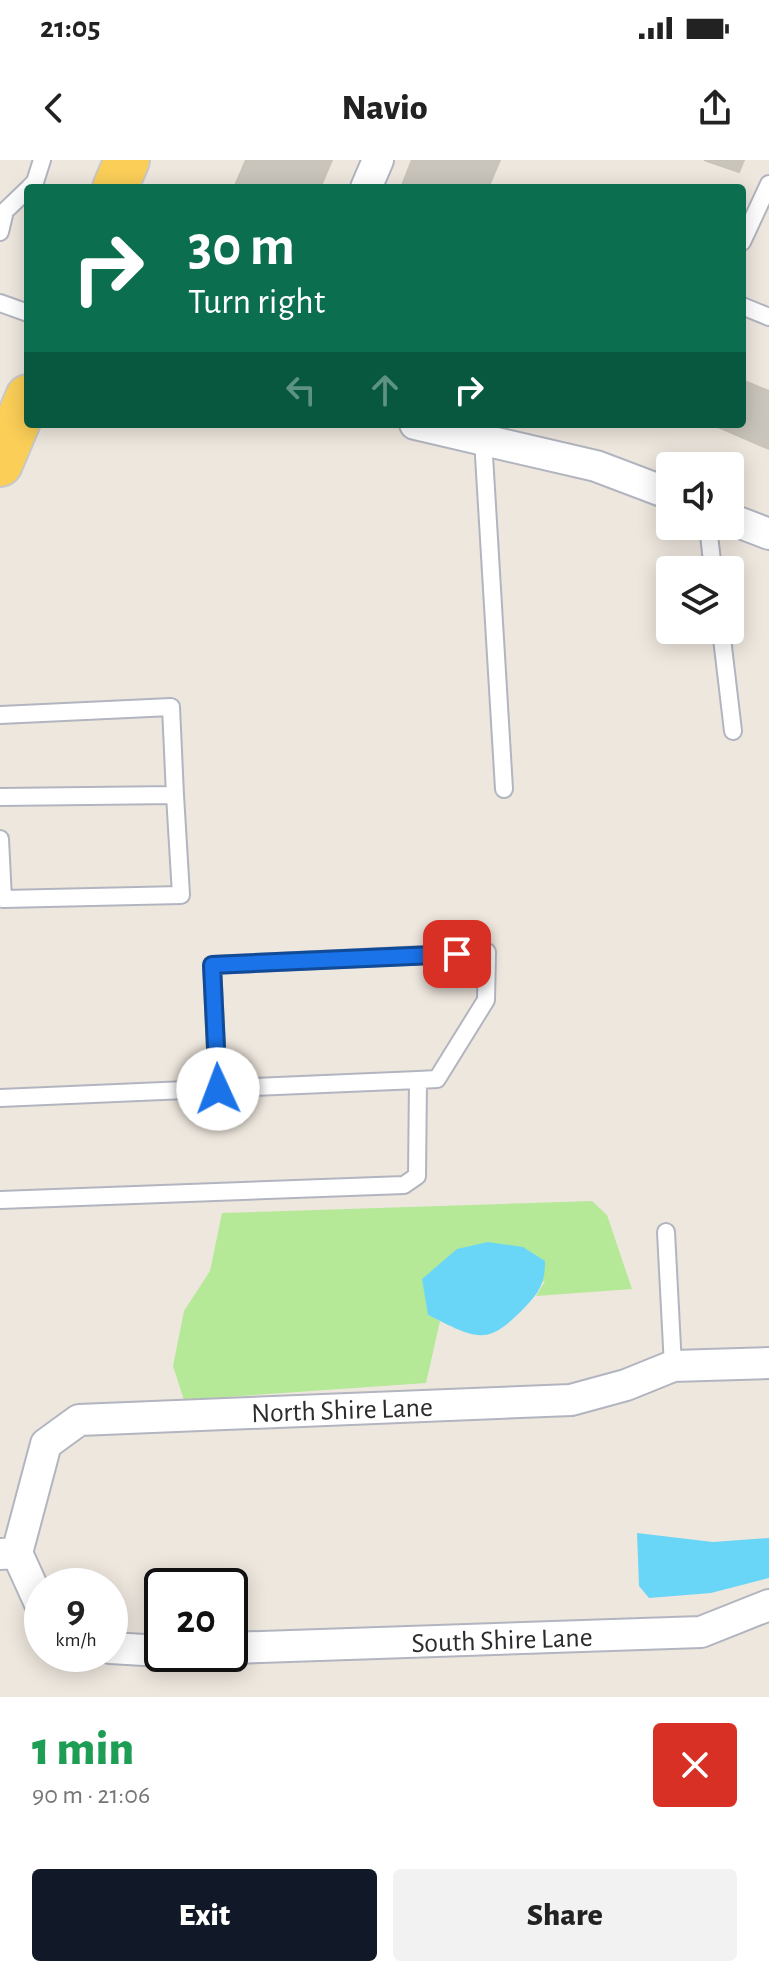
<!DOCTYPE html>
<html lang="en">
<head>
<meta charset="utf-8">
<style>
  body { margin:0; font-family:"Alegreya Sans",sans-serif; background:#f2f2f2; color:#222; height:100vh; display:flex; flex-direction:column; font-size:30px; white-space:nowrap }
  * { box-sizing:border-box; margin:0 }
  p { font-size:26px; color:#767676 }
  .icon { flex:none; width:44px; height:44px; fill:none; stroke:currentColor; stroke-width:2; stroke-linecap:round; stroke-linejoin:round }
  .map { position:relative; height:1537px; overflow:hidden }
  .drawer { display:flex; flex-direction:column; background:#fff; flex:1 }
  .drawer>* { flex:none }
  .banner { position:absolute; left:24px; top:24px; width:722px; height:244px; border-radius:8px; box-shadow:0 4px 20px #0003; background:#0b6e4f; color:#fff; overflow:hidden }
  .buttons { position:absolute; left:656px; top:292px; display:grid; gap:16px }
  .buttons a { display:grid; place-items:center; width:88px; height:88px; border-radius:8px; background:#fff; box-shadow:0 4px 20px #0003; font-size:40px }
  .speed { position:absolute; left:24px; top:1408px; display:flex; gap:16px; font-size:40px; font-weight:700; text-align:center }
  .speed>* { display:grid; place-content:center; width:104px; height:104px; border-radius:50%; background:#fff; box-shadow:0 4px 20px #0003; line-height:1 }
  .speed small { font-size:20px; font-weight:400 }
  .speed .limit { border:4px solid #111; border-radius:12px; background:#fff; color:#111 }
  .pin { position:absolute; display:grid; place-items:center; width:68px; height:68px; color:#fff; margin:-34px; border-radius:16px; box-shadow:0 4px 12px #0006 }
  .me { position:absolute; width:88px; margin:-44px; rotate:358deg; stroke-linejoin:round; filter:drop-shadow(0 0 6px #0008) }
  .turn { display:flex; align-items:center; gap:28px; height:168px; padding:0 32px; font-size:36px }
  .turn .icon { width:104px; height:104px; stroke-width:2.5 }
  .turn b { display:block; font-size:56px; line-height:68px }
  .lanes { display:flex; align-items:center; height:76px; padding:0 32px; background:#0003; justify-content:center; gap:40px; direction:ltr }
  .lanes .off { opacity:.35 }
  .round { display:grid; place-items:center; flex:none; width:84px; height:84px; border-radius:8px; background:#f2f2f2 }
  .headline { display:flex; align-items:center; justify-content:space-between; height:136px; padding:0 32px }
  h1 { font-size:48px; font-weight:800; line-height:60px; color:#1e9e55 }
  .cta { display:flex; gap:16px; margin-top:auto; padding:16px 32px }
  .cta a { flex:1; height:92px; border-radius:8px; background:#111827; color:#fff; font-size:32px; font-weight:800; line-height:92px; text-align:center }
  .cta a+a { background:#f2f2f2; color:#222 }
  .status { display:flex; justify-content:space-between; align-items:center; height:56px; padding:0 40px; background:#fff; direction:ltr }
  .status svg { height:22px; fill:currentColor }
  header { display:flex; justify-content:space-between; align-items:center; height:104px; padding:0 32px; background:#fff; font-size:36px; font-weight:800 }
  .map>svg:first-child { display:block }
</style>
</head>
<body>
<div class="status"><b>21:05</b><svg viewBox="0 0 49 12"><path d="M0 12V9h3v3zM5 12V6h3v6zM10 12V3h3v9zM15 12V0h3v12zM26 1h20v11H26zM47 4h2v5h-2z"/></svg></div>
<header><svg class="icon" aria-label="back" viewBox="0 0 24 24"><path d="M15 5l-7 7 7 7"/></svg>Navio<svg class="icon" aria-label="share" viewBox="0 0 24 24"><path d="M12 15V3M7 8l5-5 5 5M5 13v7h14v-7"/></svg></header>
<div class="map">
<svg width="769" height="1537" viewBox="0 0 769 1537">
  <rect width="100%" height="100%" fill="#eee7de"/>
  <path fill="#b5e897" d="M 592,1041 L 607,1055 L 632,1129 L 536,1136 L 545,1121 L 428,1155 L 440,1161 L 426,1223 L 184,1240 L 173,1206 L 184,1151 L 210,1111 L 222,1053 Z"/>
  <path fill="#6ad6f7" d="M 488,1082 L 523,1087 L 545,1101 C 545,1121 541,1130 527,1145 C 487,1188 477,1179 428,1155 L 422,1119 L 457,1089 Z
    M 637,1373 L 713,1382 L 769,1378 L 769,1418 L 711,1433 L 649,1438 L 639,1426 Z"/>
  <path fill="#c9c5bc" stroke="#cac3b7" stroke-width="2" d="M 246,0 L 332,0 L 320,28 L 234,28 Z
    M 412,0 L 500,0 L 488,28 L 401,28 Z
    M 704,0 L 744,0 L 739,12 Z
    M 742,220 L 769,231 L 769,289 L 711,264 L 742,264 Z"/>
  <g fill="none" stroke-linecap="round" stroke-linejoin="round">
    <defs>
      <path id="service" d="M 29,28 L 35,22 L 42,0
        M 0,72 L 5,51 L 28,29
        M 742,82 L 769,24
        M 0,143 L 28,153
        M 742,146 L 769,157
        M 483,279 L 504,629
        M 708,366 L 713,410
        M 721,470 L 733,571
        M 0,555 L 171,547 L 175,635 L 0,637
        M 0,679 L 3,739 L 181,735 L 175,635
        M 0,938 L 418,920 L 437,919 L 486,840 L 487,792 L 212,805 L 218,929
        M 0,1040 L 404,1025 L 417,1016 L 418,920
        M 666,1072 L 673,1206"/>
      <path id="minor" d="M 366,28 L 378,0
        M 415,264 L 596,306 L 670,334
        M 730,359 L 769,374
        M 17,1393 L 42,1448
        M 0,1394 L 17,1393 L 46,1284 L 79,1260 L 571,1240 L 626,1225 L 673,1206 L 769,1203
        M 110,1488 L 162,1491
        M 230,1488 L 701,1472 L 769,1445"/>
      <path id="primary" d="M 115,28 L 127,0
        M 0,304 L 28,237"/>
    </defs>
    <use href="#service" stroke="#b2b5c0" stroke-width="20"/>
    <use href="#minor" stroke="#b2b5c0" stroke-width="34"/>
    <use href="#primary" stroke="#c8c8c8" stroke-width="48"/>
    <use href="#service" stroke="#fff" stroke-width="16"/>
    <use href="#minor" stroke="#fff" stroke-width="30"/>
    <use href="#primary" stroke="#face57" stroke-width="44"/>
  </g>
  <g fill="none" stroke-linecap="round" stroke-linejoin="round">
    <defs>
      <path id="route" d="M 218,929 L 212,805 L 457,794"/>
    </defs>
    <use href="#route" stroke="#114b97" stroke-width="20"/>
    <use href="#route" stroke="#1a73e8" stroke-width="14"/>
  </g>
  <g text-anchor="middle" stroke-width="8" stroke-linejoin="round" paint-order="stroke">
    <g font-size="28" fill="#2c2c2c" stroke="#fff">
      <text transform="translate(342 1249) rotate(-2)" y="10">North Shire Lane</text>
      <text transform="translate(502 1479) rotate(-2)" y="10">South Shire Lane</text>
    </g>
  </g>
</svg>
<div class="buttons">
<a><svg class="icon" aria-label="sound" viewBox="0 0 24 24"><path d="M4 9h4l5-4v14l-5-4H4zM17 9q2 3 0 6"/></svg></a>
<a><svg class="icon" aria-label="layers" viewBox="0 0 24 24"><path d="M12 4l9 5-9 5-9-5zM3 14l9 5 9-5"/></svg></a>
</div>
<div class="speed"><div>9<small>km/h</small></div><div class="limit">20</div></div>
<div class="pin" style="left:457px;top:794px;background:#d93025"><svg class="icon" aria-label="arrive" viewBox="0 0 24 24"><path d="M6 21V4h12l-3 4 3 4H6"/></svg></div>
<svg class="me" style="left:218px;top:929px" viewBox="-20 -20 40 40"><circle r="19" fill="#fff"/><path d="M0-13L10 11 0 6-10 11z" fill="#1a73e8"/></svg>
<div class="banner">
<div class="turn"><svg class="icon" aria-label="right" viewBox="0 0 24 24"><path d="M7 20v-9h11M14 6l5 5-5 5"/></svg><div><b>30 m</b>Turn right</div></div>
<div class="lanes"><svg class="icon off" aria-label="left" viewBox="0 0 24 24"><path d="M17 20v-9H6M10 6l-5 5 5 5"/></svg><svg class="icon off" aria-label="ahead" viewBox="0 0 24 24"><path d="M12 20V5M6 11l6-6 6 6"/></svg><svg class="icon" aria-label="right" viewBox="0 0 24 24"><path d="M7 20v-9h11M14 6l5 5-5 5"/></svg></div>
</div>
</div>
<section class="drawer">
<div class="headline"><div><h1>1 min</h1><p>90 m · 21:06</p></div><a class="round" style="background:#d93025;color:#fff"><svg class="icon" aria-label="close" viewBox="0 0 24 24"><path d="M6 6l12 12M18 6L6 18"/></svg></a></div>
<div class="cta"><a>Exit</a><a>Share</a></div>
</section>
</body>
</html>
